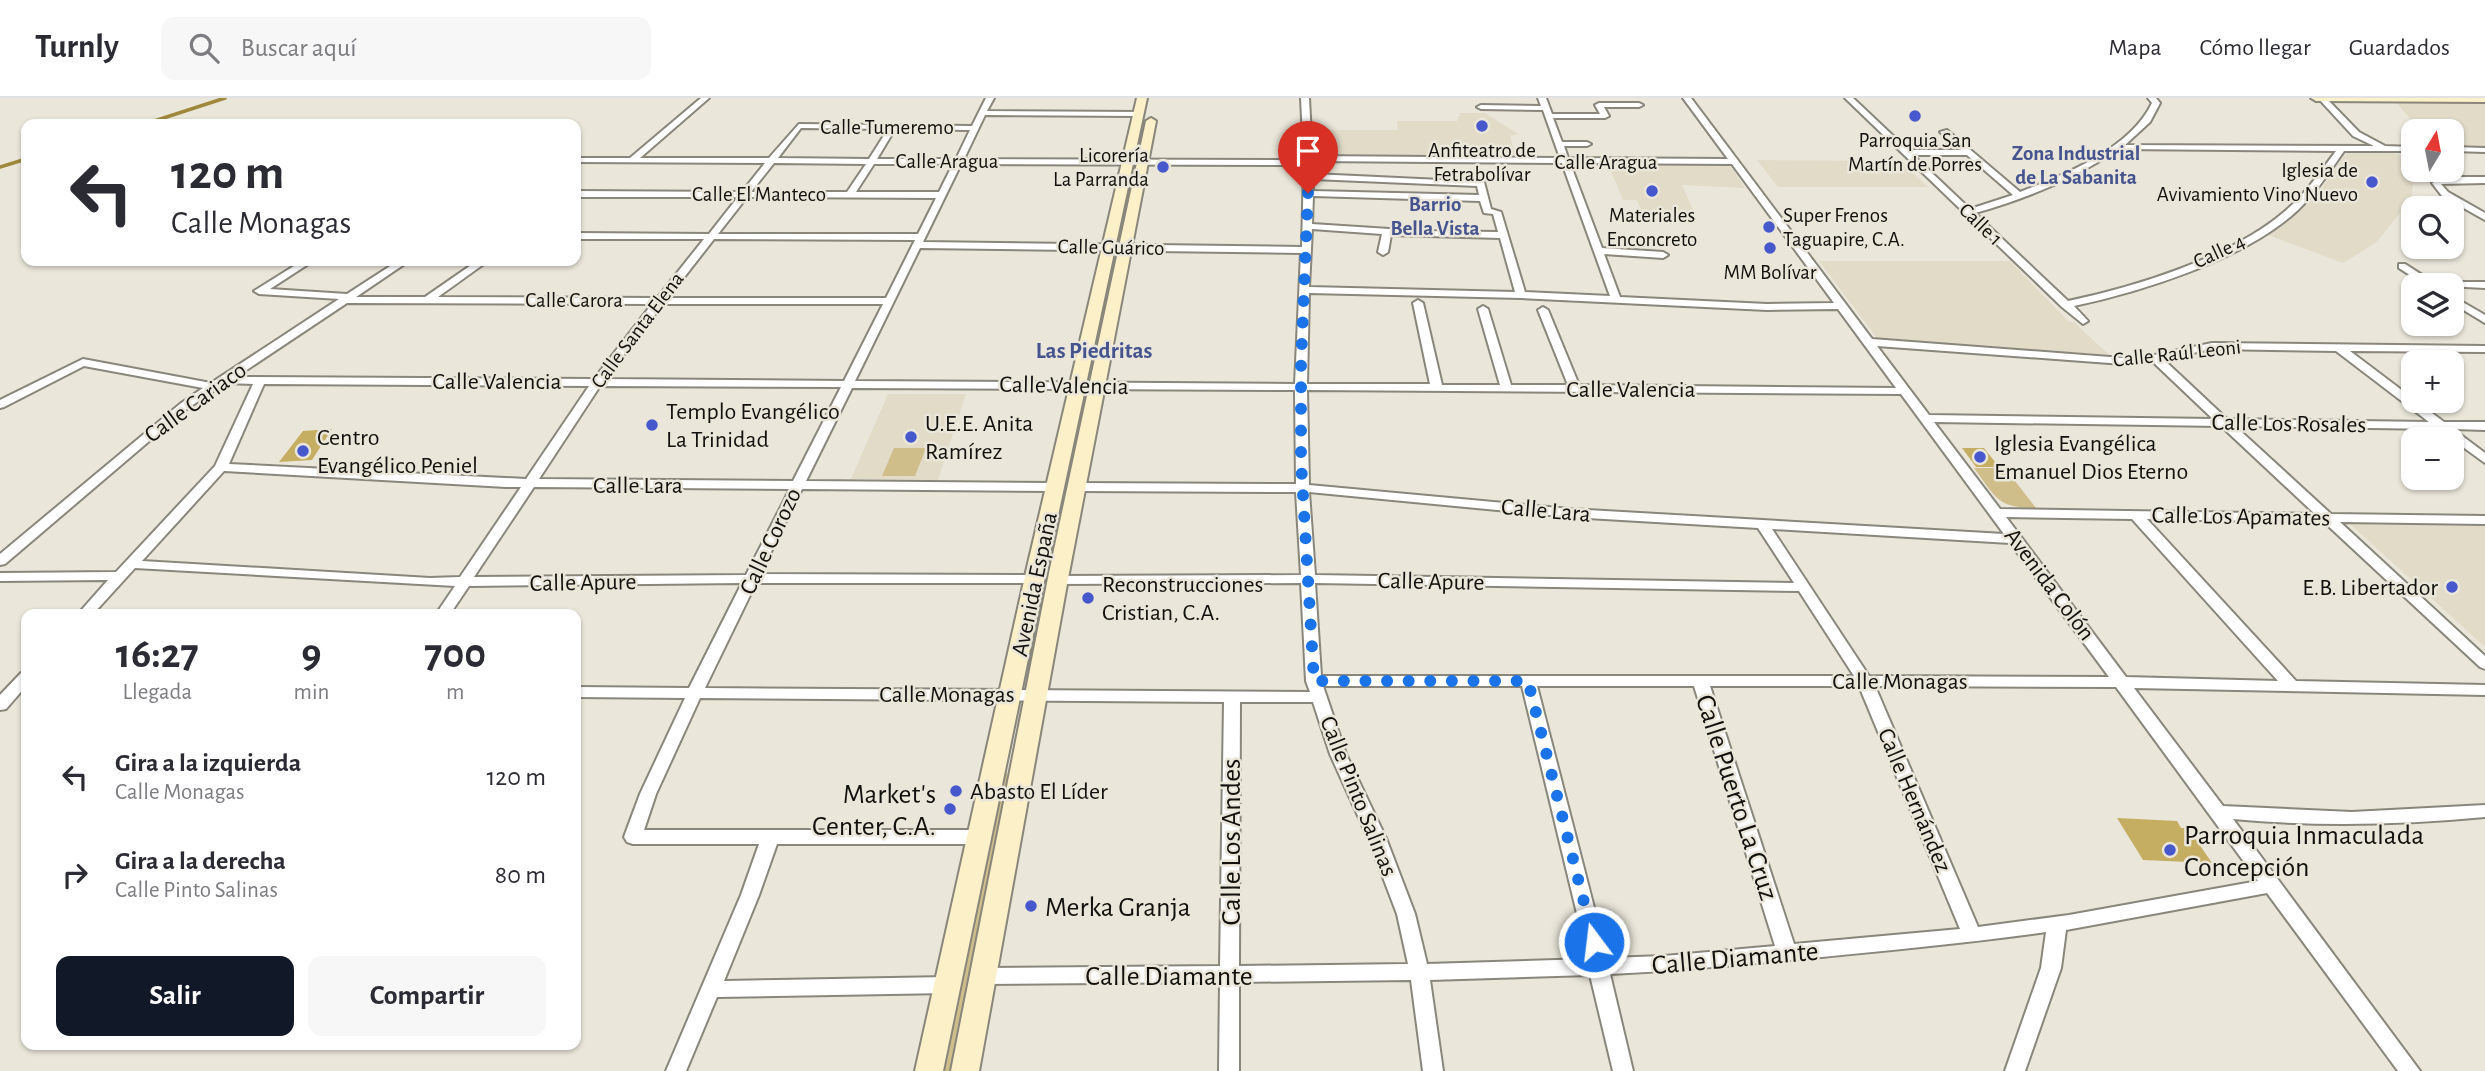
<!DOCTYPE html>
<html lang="es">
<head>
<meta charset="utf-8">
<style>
  body { margin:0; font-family:"Alegreya Sans",sans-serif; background:#f7f7f7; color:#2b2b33; height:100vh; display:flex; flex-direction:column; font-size:26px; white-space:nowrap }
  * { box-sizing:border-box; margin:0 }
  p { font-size:23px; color:#7c7c81 }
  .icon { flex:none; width:38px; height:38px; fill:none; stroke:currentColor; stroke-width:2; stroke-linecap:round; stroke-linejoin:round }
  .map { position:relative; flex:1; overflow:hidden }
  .drawer { position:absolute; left:21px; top:511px; width:560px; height:441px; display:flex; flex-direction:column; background:#fff; border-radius:14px; box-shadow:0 2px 5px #0004 }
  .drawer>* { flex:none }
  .hud { position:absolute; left:21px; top:21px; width:560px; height:147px; border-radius:14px; box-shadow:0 2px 5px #0004; background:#fff; color:#2b2b33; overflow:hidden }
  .needle { width:46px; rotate:10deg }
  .buttons { position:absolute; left:2401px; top:21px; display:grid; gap:14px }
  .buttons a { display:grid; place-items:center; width:63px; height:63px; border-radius:14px; background:#fff; box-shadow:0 2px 5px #0004; font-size:35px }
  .pin { position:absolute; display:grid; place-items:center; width:60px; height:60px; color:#fff; margin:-72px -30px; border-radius:50% 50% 50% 0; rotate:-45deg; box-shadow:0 0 7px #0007 }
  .pin .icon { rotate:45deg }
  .me { position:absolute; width:77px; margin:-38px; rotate:345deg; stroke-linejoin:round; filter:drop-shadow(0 0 5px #0008) }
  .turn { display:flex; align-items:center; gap:24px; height:147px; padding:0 35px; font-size:32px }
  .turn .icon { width:91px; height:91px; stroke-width:2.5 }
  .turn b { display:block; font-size:49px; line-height:60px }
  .eta { display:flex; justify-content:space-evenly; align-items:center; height:119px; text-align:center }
  .eta b { font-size:42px; font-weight:600; line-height:49px }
  .button { display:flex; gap:14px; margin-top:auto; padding:14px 35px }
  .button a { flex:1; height:80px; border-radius:14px; background:#111827; color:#fff; font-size:28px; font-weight:600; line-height:80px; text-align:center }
  .button a+a { background:#f7f7f7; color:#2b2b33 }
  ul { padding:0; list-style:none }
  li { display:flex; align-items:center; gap:21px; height:98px; padding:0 35px }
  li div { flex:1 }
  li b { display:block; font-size:26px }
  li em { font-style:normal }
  header { display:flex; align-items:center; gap:42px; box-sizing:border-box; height:98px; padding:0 35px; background:#fff; border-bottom:2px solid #e1e1e2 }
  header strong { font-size:33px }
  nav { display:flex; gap:38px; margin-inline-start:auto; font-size:24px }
  .search { width:490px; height:63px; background:#f7f7f7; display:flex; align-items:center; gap:18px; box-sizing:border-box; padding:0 24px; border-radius:14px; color:#7c7c81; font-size:26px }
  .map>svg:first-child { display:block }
</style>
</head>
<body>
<header>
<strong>Turnly</strong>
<div class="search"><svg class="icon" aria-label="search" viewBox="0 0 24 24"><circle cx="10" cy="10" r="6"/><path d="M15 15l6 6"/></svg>Buscar aquí</div>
<nav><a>Mapa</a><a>Cómo llegar</a><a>Guardados</a></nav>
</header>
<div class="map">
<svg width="2485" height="973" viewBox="0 0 2485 973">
  <rect width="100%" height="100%" fill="#eae6da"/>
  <path fill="#e1dbc8" d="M 2395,3 L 2485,4 L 2485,49 L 2452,49 L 2452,33 L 2421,33 Z
    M 1460,15 L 1485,15 L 1518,36 L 1510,38 L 1516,59 L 1320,56 L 1319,33 L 1316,32 L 1398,32 L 1397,23 L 1457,23 Z
    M 2348,53 L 2391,53 L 2413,65 L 2415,72 L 2411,101 L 2377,144 L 2343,165 L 2268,137 L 2315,100 Z
    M 1757,62 L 1900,63 L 1928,89 L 1778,89 Z
    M 1608,66 L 1726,68 L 1731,69 L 1745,90 L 1682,87 L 1697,121 L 1644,120 L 1637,102 L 1623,102 Z
    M 1819,163 L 2010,163 L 2069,224 L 2074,224 L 2109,257 L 1877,240 Z
    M 888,296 L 966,296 L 938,382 L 851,381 Z
    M 2350,426 L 2485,428 L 2485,549 Z"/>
  <path fill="#cfbe8a" d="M 1082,304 L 1076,332 L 1078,345 L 1028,583 L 1039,528 L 1037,511 Z
    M 894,350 L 926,350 L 915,378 L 882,378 Z
    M 1974,370 L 2005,370 L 2036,410 C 1996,410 1996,399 1974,370 Z
    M 1016,616 L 1006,672 L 1009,683 L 952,973 L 942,973 Z"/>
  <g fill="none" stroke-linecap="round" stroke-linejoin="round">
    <path stroke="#9f873c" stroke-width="3.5" d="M 145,26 L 225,0
      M 0,69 L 26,61"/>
  </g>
  <path fill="#c5ad62" d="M 332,331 L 312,362 L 279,364 L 303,333 Z
    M 1962,350 L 1984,350 L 1999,369 L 1976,369 Z
    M 2117,720 L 2177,723 L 2181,730 L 2188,730 L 2212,765 L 2143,762 Z"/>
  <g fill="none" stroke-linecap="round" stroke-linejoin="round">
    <defs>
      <path id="street" d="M 701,0 L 709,0 L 640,60 L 769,60 L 799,26 L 972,28 L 986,0 L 994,0 L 987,13 L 1139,14 L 1143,16 L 1139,18 L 985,17 L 964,61 L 1304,62 L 1301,0 L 1309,0 L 1312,58 L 1560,60 L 1543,12 L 1481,11 L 1477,9 L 1481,7 L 1541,8 L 1538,0 L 1546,0 L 1552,16 L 1600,16 L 1595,7 L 1599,5 L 1639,5 L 1643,7 L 1639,9 L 1604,9 L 1609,18 L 1605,20 L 1553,20 L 1562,44 L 1587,44 L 1591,46 L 1587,48 L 1564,48 L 1568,60 L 1728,61 L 1683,0 L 1691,0 L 1872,241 L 2123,260 L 2140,260 L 2212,245 L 2485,248 L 2485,254 L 2350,253 L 2444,324 L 2485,324 L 2485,332 L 2453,331 L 2485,355 L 2485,365 L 2438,331 L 2235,328 L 2331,416 L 2485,418 L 2485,426 L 2340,424 L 2485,558 L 2485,571 L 2480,569 L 2324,424 L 2147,421 L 2296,583 L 2485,587 L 2485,597 L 2134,590 L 2223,708 L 2352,714 L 2485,707 L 2485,719 C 2401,727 2317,729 2233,721 L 2420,973 L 2398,973 L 2267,795 L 2066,832 L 2061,870 L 2025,973 L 2005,973 L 2041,870 L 2046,834 C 1969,845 1890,852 1812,860 C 1745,866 1677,873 1610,876 L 1633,973 L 1613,973 L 1590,877 L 1430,882 L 1443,973 L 1423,973 L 1411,882 L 1239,884 L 1239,973 L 1219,973 L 1220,884 L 983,886 L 976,884 L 973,878 L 976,872 L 983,870 L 1220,868 L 1224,604 L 700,600 L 656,696 L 644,732 L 979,732 L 985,734 L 988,739 L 985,744 L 979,746 L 777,746 L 759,797 L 724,883 L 948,879 L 955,881 L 958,887 L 955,893 L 948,895 L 717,899 L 686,973 L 666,973 L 741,797 L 759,746 L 633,746 L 627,744 L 624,739 L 640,696 L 685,600 L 576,599 L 576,589 L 689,590 L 742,485 L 469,488 L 450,516 L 436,516 L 455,488 L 135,470 L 93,516 L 78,516 L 108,482 L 0,483 L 0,475 L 116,474 L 215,368 L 253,286 L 226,285 L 188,310 L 5,466 L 0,467 L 0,456 L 180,306 L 203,290 L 84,268 L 4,309 L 0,310 L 0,302 L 83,261 L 211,285 L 339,201 L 259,196 L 254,193 L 302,163 L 313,163 L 270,191 L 347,196 L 398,163 L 409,163 L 356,199 L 425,199 L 477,163 L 488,163 L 438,199 L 657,200 L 704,141 L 576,141 L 576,135 L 709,136 L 738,99 L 576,99 L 576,93 L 742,94 L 765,65 L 576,64 L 576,60 L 630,60 ZM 801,30 L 888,31 L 869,61 L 778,60 ZM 895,31 L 970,32 L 956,61 L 877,61 ZM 1312,63 L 1562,65 L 1610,198 L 1525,194 L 1501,114 L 1491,111 L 1484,84 L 1313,76 ZM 774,65 L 866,66 L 847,94 L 751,94 ZM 1570,65 L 1732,66 L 1834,205 L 1767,206 L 1620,199 L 1604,156 L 1663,160 L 1668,157 L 1663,154 L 1602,150 ZM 874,66 L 953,66 L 939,94 L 856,94 ZM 961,66 L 1304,67 L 1302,149 L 923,144 ZM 1313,81 L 1477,88 L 1479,97 L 1313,93 ZM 1313,98 L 1480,103 L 1484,115 L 1493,116 L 1498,134 L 1420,133 L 1312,126 ZM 747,99 L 936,100 L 918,136 L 718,136 ZM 1312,131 L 1382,136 L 1378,154 L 1383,157 L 1388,154 L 1391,137 L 1500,140 L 1515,194 L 1309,189 ZM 714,141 L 915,142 L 886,200 L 668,200 ZM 920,150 L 1301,155 L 1295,286 L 855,283 ZM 1309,195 L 1521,200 L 1767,212 L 1838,211 L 1896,290 L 1579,287 L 1548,212 L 1543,209 L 1538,212 L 1568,287 L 1511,287 L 1488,211 L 1483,208 L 1478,211 L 1500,287 L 1442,287 L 1423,205 L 1418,202 L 1413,205 L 1430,286 L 1307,286 ZM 347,205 L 652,206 L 594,281 L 236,279 ZM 663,206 L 883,206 L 844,283 L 605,281 ZM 1877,248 L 2123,266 L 2153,264 L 2213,321 L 1929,317 ZM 2212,251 L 2336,253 L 2429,324 L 2227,321 L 2163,261 ZM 264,286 L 589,288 L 526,381 L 229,366 ZM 600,288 L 841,289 L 793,383 L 539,381 ZM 852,290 L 1295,292 L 1296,386 L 1077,385 L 1071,389 L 1077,393 L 1296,394 L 1301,477 L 1058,478 L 1051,482 L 1058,486 L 1301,485 L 1306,583 L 1310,594 L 705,590 L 756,485 L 1034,485 L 1041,481 L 1034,477 L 760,476 L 802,391 L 1055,393 L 1061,389 L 1055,385 L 806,383 ZM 1307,292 L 1901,296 L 2004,436 L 1570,411 L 1309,387 ZM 1934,324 L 2221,328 L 2315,416 L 2000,411 ZM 224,373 L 506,389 L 521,389 L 460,479 L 430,480 L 142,463 ZM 534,389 L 790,391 L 746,477 L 474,479 ZM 1309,394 L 1570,419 L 1758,430 L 1794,485 L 1315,477 ZM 2006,419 L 2132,421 L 2278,583 L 2126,579 ZM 1772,431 L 2010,445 L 2109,579 L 1869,578 ZM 1315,485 L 1799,493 L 1854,578 L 1321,578 ZM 1323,588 L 1522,588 L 1588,861 L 1427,866 L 1415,816 L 1386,740 L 1346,656 ZM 1537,588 L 1694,588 L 1775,848 L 1664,858 L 1607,860 ZM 1710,588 L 1859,588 L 1960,831 L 1794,846 ZM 1875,588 L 2116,589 L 2258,783 L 2069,817 L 1978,829 ZM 1240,604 L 1313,604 L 1330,656 L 1368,740 L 1397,816 L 1408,866 L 1239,868 Z
        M 1845,0 L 1853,0 L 1908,52 L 1961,52 L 1940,34 L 1947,32 L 2020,94 C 2066,76 2130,51 2152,5 L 2148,0 L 2156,0 L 2160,5 L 2150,24 L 2125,47 L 2374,48 L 2353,38 L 2318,0 L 2326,0 L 2359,34 L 2385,48 L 2413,49 L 2413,53 L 2344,53 C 2328,76 2312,101 2290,119 C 2237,163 2141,194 2074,208 L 2088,223 L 2083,226 L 2062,209 ZM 2118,51 L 2336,53 C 2320,74 2305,97 2284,114 C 2232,159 2135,189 2068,203 L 1975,115 C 2025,101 2075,81 2118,51 ZM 1913,57 L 1967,57 L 2013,97 L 1970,111 Z
        M 2452,49 L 2485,50 L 2485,54 L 2452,53 Z
        M 2444,79 L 2485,79 L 2485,85 L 2441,86 L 2448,94 L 2485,115 L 2485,122 L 2442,98 L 2432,85 Z
        M 2399,166 L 2405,166 L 2433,184 L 2485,184 L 2485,190 L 2425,187 L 2399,170 Z
        M 2452,198 L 2485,217 L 2485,225 L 2452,205 Z
        M 26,574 L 26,588 L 6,611 L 0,612 L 0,597 L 21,575 Z"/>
      <path id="secondary" d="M 1137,0 L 1147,0 L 1046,474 L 943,973 L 915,973 L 1026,474 Z
        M 2311,0 L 2485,0 L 2485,4 L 2316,3 Z
        M 1151,20 L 1156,23 L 1069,475 L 979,973 L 951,973 L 1049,475 L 1146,23 Z"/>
    </defs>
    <use href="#street" stroke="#89867b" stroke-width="4"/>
    <use href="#secondary" stroke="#89867b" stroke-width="4"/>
    <use href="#street" fill="#fff" fill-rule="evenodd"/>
    <use href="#secondary" fill="#fcf0c9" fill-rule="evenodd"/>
  </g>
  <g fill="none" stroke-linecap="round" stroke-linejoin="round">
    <path stroke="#1a73e8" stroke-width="12" stroke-dasharray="0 21.6" d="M 1308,95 L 1301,265 L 1301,363 L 1314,583 L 1528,583 L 1594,844"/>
  </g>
  <g fill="#4758cc" stroke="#eae6da" stroke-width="2.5">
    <circle cx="1915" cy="18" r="7"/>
    <circle cx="1482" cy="28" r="7"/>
    <circle cx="1163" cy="69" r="7"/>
    <circle cx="2372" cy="84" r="7"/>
    <circle cx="1652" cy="93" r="7"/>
    <circle cx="1769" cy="129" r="7"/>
    <circle cx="1770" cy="150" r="7"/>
    <circle cx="652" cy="327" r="7"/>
    <circle cx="911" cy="339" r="7"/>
    <circle cx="303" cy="353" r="7"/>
    <circle cx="1980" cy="359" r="7"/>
    <circle cx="2452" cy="489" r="7"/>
    <circle cx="1088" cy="500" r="7"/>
    <circle cx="956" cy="693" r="7"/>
    <circle cx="950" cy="711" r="7"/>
    <circle cx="2170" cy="752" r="7"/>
    <circle cx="1031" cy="808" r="7"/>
  </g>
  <g text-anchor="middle" stroke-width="5" stroke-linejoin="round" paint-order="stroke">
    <g font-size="21" fill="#13110d" stroke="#eae6da">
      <text x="887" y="36">Calle Tumeremo</text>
      <text x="947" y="70">Calle Aragua</text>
      <text x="1606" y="71">Calle Aragua</text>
      <text x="759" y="103">Calle El Manteco</text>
      <text transform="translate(1981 126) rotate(44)" y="7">Calle 1</text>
      <text transform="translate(1111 149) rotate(1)" y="7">Calle Guárico</text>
      <text transform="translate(2219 153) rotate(-25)" y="7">Calle 4</text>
      <text x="574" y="209">Calle Carora</text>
      <text transform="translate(637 232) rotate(-53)" y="7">Calle Santa Elena</text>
      <text transform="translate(2177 255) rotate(-6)" y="7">Calle Raúl Leoni</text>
    </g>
    <g font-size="21" fill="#13110d" stroke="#eae6da">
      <text x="1915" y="49">Parroquia San<tspan x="1915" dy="24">Martín de Porres</tspan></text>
      <text x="1482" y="59">Anfiteatro de<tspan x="1482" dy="24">Fetrabolívar</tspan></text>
      <text x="1149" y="64" text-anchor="end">Licorería<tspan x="1149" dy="24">La Parranda</tspan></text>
      <text x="2358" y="79" text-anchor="end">Iglesia de<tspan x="2358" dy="24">Avivamiento Vino Nuevo</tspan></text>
      <text x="1652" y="124">Materiales<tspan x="1652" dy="24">Enconcreto</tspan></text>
      <text x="1783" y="124" text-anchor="start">Super Frenos<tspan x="1783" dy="24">Taguapire, C.A.</tspan></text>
      <text x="1770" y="181">MM Bolívar</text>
    </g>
    <g font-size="21" font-weight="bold" fill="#45538f" stroke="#eae6da">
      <text x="2076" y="62">Zona Industrial<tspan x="2076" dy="24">de La Sabanita</tspan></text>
      <text x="1435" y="113">Barrio<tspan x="1435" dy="24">Bella Vista</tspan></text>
    </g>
    <g font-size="23" font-weight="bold" fill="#45538f" stroke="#eae6da">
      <text x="1094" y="260">Las Piedritas</text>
    </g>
    <g font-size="24" fill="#13110d" stroke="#eae6da">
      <text x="497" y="291">Calle Valencia</text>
      <text transform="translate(1064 287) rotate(1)" y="8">Calle Valencia</text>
      <text x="1631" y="299">Calle Valencia</text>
      <text transform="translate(195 304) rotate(-36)" y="8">Calle Cariaco</text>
      <text transform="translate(2289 325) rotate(1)" y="8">Calle Los Rosales</text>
      <text x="638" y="395">Calle Lara</text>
      <text transform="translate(1546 412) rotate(5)" y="8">Calle Lara</text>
      <text transform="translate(2241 418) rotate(1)" y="8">Calle Los Apamates</text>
      <text transform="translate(770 443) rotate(-65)" y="8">Calle Corozo</text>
      <text transform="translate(1431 483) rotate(1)" y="8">Calle Apure</text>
      <text transform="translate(583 484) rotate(-1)" y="8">Calle Apure</text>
      <text transform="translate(1034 486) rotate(-78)" y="8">Avenida España</text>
      <text transform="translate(2050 486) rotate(53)" y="8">Avenida Colón</text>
      <text x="1900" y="591">Calle Monagas</text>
      <text x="947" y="604">Calle Monagas</text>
      <text transform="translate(1359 698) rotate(68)" y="8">Calle Pinto Salinas</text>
      <text transform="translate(1915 702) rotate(67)" y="8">Calle Hernández</text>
    </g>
    <g font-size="24" fill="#13110d" stroke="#eae6da" text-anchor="start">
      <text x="666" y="321">Templo Evangélico<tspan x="666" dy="28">La Trinidad</tspan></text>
      <text x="925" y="333">U.E.E. Anita<tspan x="925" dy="28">Ramírez</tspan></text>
      <text x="317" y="347">Centro<tspan x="317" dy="28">Evangélico Peniel</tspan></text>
      <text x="1994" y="353">Iglesia Evangélica<tspan x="1994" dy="28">Emanuel Dios Eterno</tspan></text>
      <text x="1102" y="494">Reconstrucciones<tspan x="1102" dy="28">Cristian, C.A.</tspan></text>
      <text x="2438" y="497" text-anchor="end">E.B. Libertador</text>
      <text x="970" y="701">Abasto El Líder</text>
    </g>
    <g font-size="28" fill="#13110d" stroke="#eae6da" text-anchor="start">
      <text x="936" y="705" text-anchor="end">Market's<tspan x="936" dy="32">Center, C.A.</tspan></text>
      <text x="2184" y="746">Parroquia Inmaculada<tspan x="2184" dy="32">Concepción</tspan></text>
      <text x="1045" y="818">Merka Granja</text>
    </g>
    <g font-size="28" fill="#13110d" stroke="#eae6da">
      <text transform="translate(1738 699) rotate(72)" y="10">Calle Puerto La Cruz</text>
      <text transform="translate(1230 744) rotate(-90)" y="10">Calle Los Andes</text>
      <text transform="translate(1735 859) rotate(-5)" y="10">Calle Diamante</text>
      <text x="1169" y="887">Calle Diamante</text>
    </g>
  </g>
</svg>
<div class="buttons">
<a><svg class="needle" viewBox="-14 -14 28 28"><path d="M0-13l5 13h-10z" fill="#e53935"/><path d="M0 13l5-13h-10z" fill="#7c7c81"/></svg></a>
<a><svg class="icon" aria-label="search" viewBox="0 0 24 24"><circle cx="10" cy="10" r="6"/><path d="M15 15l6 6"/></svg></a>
<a><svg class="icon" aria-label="layers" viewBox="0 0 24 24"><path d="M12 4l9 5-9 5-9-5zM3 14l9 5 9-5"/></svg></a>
<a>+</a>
<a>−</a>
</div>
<div class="pin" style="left:1308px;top:95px;background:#d93025"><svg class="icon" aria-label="arrive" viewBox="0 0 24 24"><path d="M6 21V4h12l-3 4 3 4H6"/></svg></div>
<svg class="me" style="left:1594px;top:844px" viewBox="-20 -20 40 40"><circle r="17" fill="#1a73e8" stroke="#fff" stroke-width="3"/><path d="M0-11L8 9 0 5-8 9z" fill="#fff"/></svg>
<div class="hud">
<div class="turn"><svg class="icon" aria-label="left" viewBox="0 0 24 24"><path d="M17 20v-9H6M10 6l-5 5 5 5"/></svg><div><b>120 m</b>Calle Monagas</div></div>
</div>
<section class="drawer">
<div class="eta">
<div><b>16:27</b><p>Llegada</p></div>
<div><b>9</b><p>min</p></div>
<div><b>700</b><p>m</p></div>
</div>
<ul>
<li><svg class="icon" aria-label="left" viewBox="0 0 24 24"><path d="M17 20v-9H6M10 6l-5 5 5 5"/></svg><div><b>Gira a la izquierda</b><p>Calle Monagas</p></div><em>120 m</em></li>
<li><svg class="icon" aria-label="right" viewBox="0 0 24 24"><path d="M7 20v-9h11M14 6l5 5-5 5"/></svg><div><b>Gira a la derecha</b><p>Calle Pinto Salinas</p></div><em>80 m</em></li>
</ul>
<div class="button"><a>Salir</a><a>Compartir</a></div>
</section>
</div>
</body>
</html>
